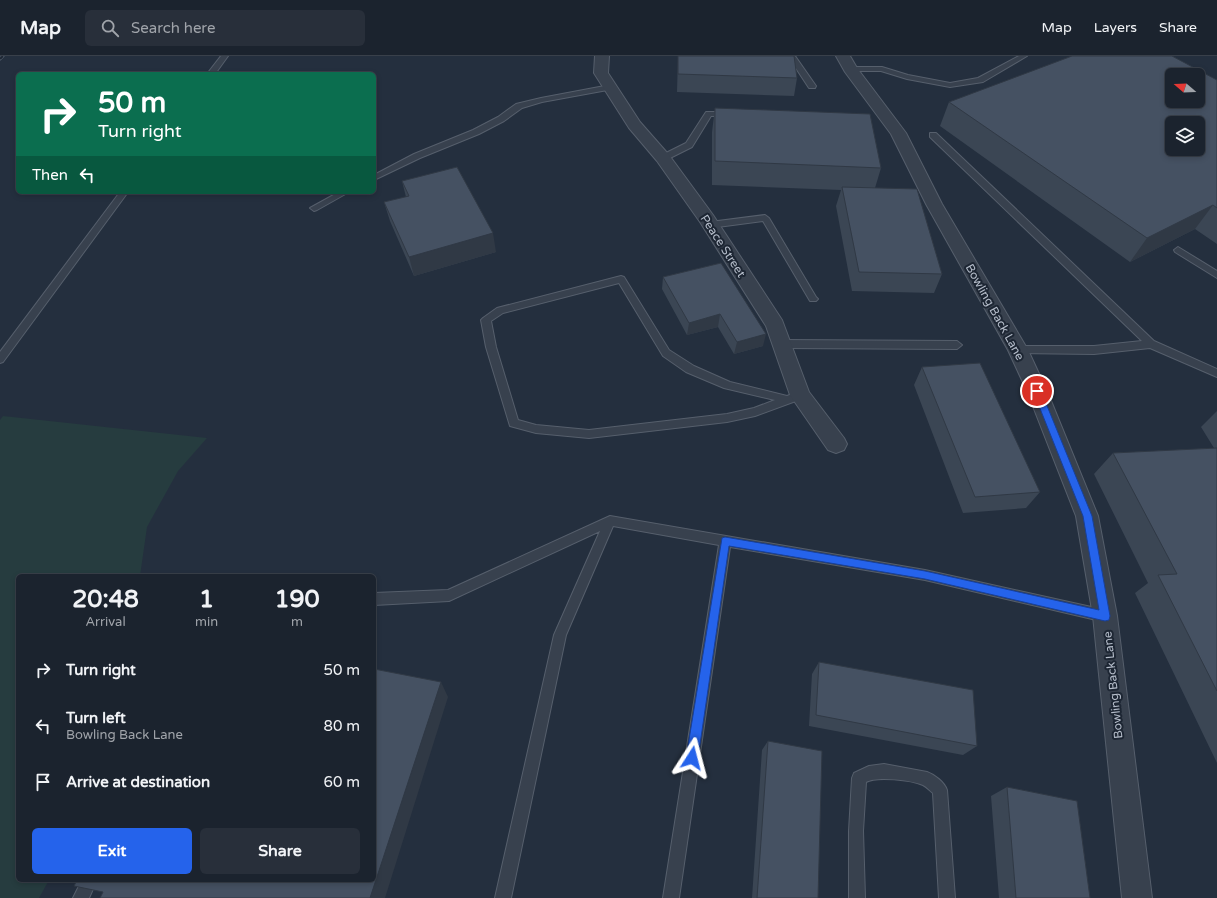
<!DOCTYPE html>
<html lang="en">
<head>
<meta charset="utf-8">
<style>
  body { margin:0; font-family:"Varela Round",sans-serif; background:#282f3a; color:#f1f3f6; height:100vh; display:flex; flex-direction:column; font-size:15px; white-space:nowrap }
  * { box-sizing:border-box; margin:0 }
  p { font-size:13px; color:#a0a4aa }
  .icon { flex:none; width:22px; height:22px; fill:none; stroke:currentColor; stroke-width:2; stroke-linecap:round; stroke-linejoin:round }
  .map { position:relative; flex:1; overflow:hidden }
  .side { position:absolute; left:16px; top:518px; width:360px; height:308px; display:flex; flex-direction:column; background:#1b232e; border-radius:6px; box-shadow:0 2px 6px #0003,0 0 0 1px #39404a }
  .side>* { flex:none }
  .banner { position:absolute; left:16px; top:16px; width:360px; height:122px; border-radius:6px; box-shadow:0 2px 6px #0003,0 0 0 1px #39404a; background:#0b6e4f; color:#fff; overflow:hidden }
  .needle { width:26px; rotate:289deg }
  .controls { position:absolute; left:1165px; top:12px; display:grid; gap:8px }
  .controls a { display:grid; place-items:center; width:40px; height:40px; border-radius:6px; background:#1b232e; box-shadow:0 2px 6px #0003,0 0 0 1px #39404a; font-size:20px }
  .pin { position:absolute; display:grid; place-items:center; width:34px; height:34px; color:#fff; margin:-17px; border:2px solid #fff; border-radius:50%; box-shadow:0 1px 4px #0007 }
  .me { position:absolute; width:44px; margin:-22px; rotate:9deg; stroke-linejoin:round; filter:drop-shadow(0 0 3px #0008) }
  .turn { display:flex; align-items:center; gap:14px; height:84px; padding:0 16px; font-size:18px }
  .turn .icon { width:52px; height:52px; stroke-width:2.5 }
  .turn b { display:block; font-size:28px; line-height:34px }
  .then { display:flex; align-items:center; height:38px; padding:0 16px; background:#0003; gap:8px; font-size:15px }
  .eta { display:flex; justify-content:space-evenly; align-items:center; height:68px; text-align:center }
  .eta b { font-size:24px; font-weight:700; line-height:28px }
  .action { display:flex; gap:8px; margin-top:auto; padding:8px 16px }
  .action a { flex:1; height:46px; border-radius:6px; background:#2563eb; color:#fff; font-size:16px; font-weight:700; line-height:46px; text-align:center }
  .action a+a { background:#282f3a; color:#f1f3f6 }
  ul { padding:0; list-style:none }
  li { display:flex; align-items:center; gap:12px; height:56px; padding:0 16px }
  li div { flex:1 }
  li b { display:block; font-size:15px }
  li em { font-style:normal }
  header { display:flex; align-items:center; gap:24px; box-sizing:border-box; height:56px; padding:0 20px; background:#1b232e; border-bottom:1px solid #39404a }
  header strong { font-size:19px }
  nav { display:flex; gap:22px; margin-inline-start:auto; font-size:14px }
  .search { width:280px; height:36px; background:#282f3a; display:flex; align-items:center; gap:10px; box-sizing:border-box; padding:0 14px; border-radius:6px; color:#a0a4aa; font-size:15px }
  .map>svg:first-child { display:block }
</style>
</head>
<body>
<header>
<strong>Map</strong>
<div class="search"><svg class="icon" aria-label="search" viewBox="0 0 24 24"><circle cx="10" cy="10" r="6"/><path d="M15 15l6 6"/></svg>Search here</div>
<nav><a>Map</a><a>Layers</a><a>Share</a></nav>
</header>
<div class="map">
<svg width="1217" height="842" viewBox="0 0 1217 842">
  <rect width="100%" height="100%" fill="#242f3e"/>
  <path fill="#263c3f" d="M 3,360 L 207,382 L 178,415 L 147,471 L 140,520 L 18,520 L 18,824 L 49,824 L 39,842 L 0,842 L 0,364 Z"/>
  <g fill="none" stroke-linecap="round" stroke-linejoin="round">
    <defs>
      <path id="lane" d="M 221,0 L 228,0 L 215,18 L 207,18 Z
        M 788,0 L 795,0 L 816,30 L 815,32 L 809,32 Z
        M 1019,0 L 1027,0 L 983,26 L 950,31 L 907,23 L 881,15 L 850,15 L 846,13 L 850,11 L 882,11 L 908,19 L 950,27 L 978,22 Z
        M 610,29 L 614,31 L 613,33 L 542,46 L 522,52 L 504,65 L 479,78 L 420,102 L 374,124 L 374,119 L 414,98 L 473,74 L 498,61 L 516,48 L 541,42 Z
        M 706,56 L 728,56 L 732,58 L 728,60 L 711,60 L 692,91 L 666,104 L 660,104 L 660,100 L 686,87 Z
        M 930,77 L 936,77 L 1154,285 L 1217,313 L 1217,321 L 1150,292 L 1094,298 L 1015,297 L 1013,294 L 1015,291 L 1018,290 L 1094,290 L 1142,285 L 930,81 Z
        M 120,136 L 128,136 L 3,306 L 0,307 L 0,296 Z
        M 339,136 L 349,136 L 317,154 L 314,155 L 310,152 Z
        M 765,159 L 769,162 L 816,241 L 818,243 L 816,245 L 810,245 L 763,165 L 710,172 L 706,169 L 710,166 Z
        M 1178,191 L 1217,215 L 1217,222 L 1175,196 L 1174,194 Z
        M 621,220 L 624,221 L 669,294 L 694,310 L 730,326 L 787,340 L 800,335 L 804,336 L 805,339 L 804,342 L 755,360 L 727,366 L 589,382 L 536,377 L 510,370 L 486,291 L 481,264 L 483,262 L 497,252 ZM 619,227 L 663,300 L 686,316 L 724,332 L 775,344 L 754,352 L 727,358 L 589,374 L 536,369 L 518,364 L 496,291 L 491,265 L 503,257 Z
        M 781,284 L 957,285 L 962,289 L 957,293 L 781,292 L 776,288 Z
        M 610,460 L 925,514 L 1105,554 L 1109,556 L 1111,560 L 1109,564 L 1105,566 L 925,524 L 730,491 L 679,842 L 663,842 L 719,489 L 613,470 L 566,579 L 511,842 L 495,842 L 554,579 L 600,475 L 449,545 L 374,549 L 374,537 L 448,534 Z
        M 884,708 L 927,716 C 935,719 944,726 947,734 L 955,842 L 939,842 L 933,737 C 930,735 927,731 923,729 C 911,724 877,720 866,726 L 863,775 L 865,842 L 849,842 L 849,775 L 852,722 L 854,717 L 869,710 Z
        M 82,824 L 97,824 L 89,842 L 73,842 Z"/>
      <path id="street" d="M 595,0 L 609,0 L 608,17 L 640,66 L 669,99 L 713,159 L 782,264 L 809,336 L 844,382 L 847,388 L 844,394 L 836,397 L 828,394 L 790,339 L 766,270 L 700,166 L 657,105 L 629,72 L 594,17 Z
        M 836,0 L 850,0 L 857,12 L 906,77 L 942,148 L 1028,294 L 1047,335 L 1098,460 L 1117,560 L 1152,842 L 1122,842 L 1093,560 L 1076,460 L 1027,335 L 1008,294 L 926,148 L 891,78 L 845,16 Z"/>
    </defs>
    <use href="#lane" stroke="#565f6c" stroke-width="2"/>
    <use href="#street" stroke="#565f6c" stroke-width="2"/>
    <use href="#lane" fill="#38414e" fill-rule="evenodd"/>
    <use href="#street" fill="#38414e" fill-rule="evenodd"/>
    <defs>
      <path id="rail" d="M 0,3 L 3,0"/>
    </defs>
    <use href="#rail" stroke="#5a6575" stroke-width="3"/>
    <use href="#rail" stroke="#1d2633" stroke-width="2" stroke-dasharray="6" stroke-linecap="butt"/>
  </g>
  <path fill="#3b4654" d="M 678,0 L 794,0 L 797,22 L 794,40 L 677,36 Z
    M 1217,24 L 1217,188 L 1195,173 L 1130,206 L 940,70 L 949,46 Z
    M 715,52 L 881,112 L 875,132 L 942,218 L 934,237 L 852,235 L 836,150 L 841,134 L 712,129 L 712,76 Z
    M 402,125 L 496,196 L 414,220 L 390,165 L 384,146 L 406,141 Z
    M 721,207 L 763,290 L 734,298 L 718,271 L 687,279 L 662,233 L 663,221 Z
    M 922,311 L 1040,436 L 1026,452 L 963,457 L 914,329 Z
    M 1217,355 L 1217,707 L 1135,537 L 1148,527 L 1094,418 L 1113,397 L 1214,392 L 1201,371 Z
    M 819,606 L 977,690 L 963,699 L 809,670 L 812,618 Z
    M 768,685 L 818,842 L 752,842 L 762,694 Z
    M 1007,731 L 1090,842 L 999,842 L 991,740 Z"/>
  <path fill="#303945" d="M 1213,149 L 1195,173 L 1130,206 L 1147,182 Z
    M 493,177 L 496,196 L 414,220 L 409,201 Z
    M 720,258 L 718,271 L 687,279 L 689,267 Z
    M 766,278 L 763,290 L 734,298 L 737,286 Z
    M 441,626 L 448,641 L 385,842 L 370,842 Z"/>
  <path fill="#455162" stroke="#303945" fill-rule="evenodd" d="M 678,0 L 794,0 L 797,22 L 678,18 Z
    M 1072,0 L 1172,0 L 1217,24 L 1217,152 L 1213,149 L 1147,182 L 949,46 ZM 1172,19 L 1198,19 L 1198,45 L 1172,45 ZM 1172,67 L 1198,67 L 1198,93 L 1172,93 Z
    M 715,52 L 870,58 L 881,112 L 715,105 Z
    M 457,111 L 493,177 L 409,201 L 384,146 L 409,140 L 402,125 Z
    M 842,131 L 917,133 L 942,218 L 859,216 Z
    M 721,207 L 766,278 L 737,286 L 720,258 L 689,267 L 663,221 Z
    M 980,307 L 1040,436 L 975,441 L 922,311 Z
    M 1217,392 L 1217,635 L 1158,519 L 1177,518 L 1113,397 Z
    M 819,606 L 973,634 L 977,690 L 816,659 Z
    M 374,613 L 441,626 L 370,842 L 100,842 L 103,836 L 74,830 L 77,824 L 374,824 Z
    M 768,685 L 822,695 L 818,842 L 757,842 Z
    M 1007,731 L 1077,745 L 1090,842 L 1016,842 Z"/>
  <path fill="#2563eb" stroke="#184099" d="M 1037,332 L 1041,335 L 1092,460 L 1110,560 L 1109,564 L 1105,565 L 925,523 L 729,490 L 698,702 L 696,706 L 692,708 L 688,706 L 686,702 L 722,482 L 725,481 L 925,515 L 1099,554 L 1083,460 L 1033,335 Z"/>
  <g text-anchor="middle" stroke-width="4" stroke-linejoin="round" paint-order="stroke">
    <g font-size="12" fill="#b4bcc9" stroke="#1d2633">
      <text transform="translate(723 190) rotate(57)" y="4">Peace Street</text>
      <text transform="translate(995 256) rotate(61)" y="4">Bowling Back Lane</text>
      <text transform="translate(1113 629) rotate(-96)" y="4">Bowling Back Lane</text>
    </g>
  </g>
</svg>
<div class="controls">
<a><svg class="needle" viewBox="-14 -14 28 28"><path d="M0-13l5 13h-10z" fill="#e53935"/><path d="M0 13l5-13h-10z" fill="#a0a4aa"/></svg></a>
<a><svg class="icon" aria-label="layers" viewBox="0 0 24 24"><path d="M12 4l9 5-9 5-9-5zM3 14l9 5 9-5"/></svg></a>
</div>
<div class="pin" style="left:1037px;top:335px;background:#d93025"><svg class="icon" aria-label="arrive" viewBox="0 0 24 24"><path d="M6 21V4h12l-3 4 3 4H6"/></svg></div>
<svg class="me" style="left:692px;top:702px" viewBox="-20 -20 40 40"><path d="M0-17L14 15 0 8-14 15z" fill="#2563eb" stroke="#fff" stroke-width="4"/></svg>
<div class="banner">
<div class="turn"><svg class="icon" aria-label="right" viewBox="0 0 24 24"><path d="M7 20v-9h11M14 6l5 5-5 5"/></svg><div><b>50 m</b>Turn right</div></div>
<div class="then">Then<svg class="icon" aria-label="left" viewBox="0 0 24 24"><path d="M17 20v-9H6M10 6l-5 5 5 5"/></svg></div>
</div>
<section class="side">
<div class="eta">
<div><b>20:48</b><p>Arrival</p></div>
<div><b>1</b><p>min</p></div>
<div><b>190</b><p>m</p></div>
</div>
<ul>
<li><svg class="icon" aria-label="right" viewBox="0 0 24 24"><path d="M7 20v-9h11M14 6l5 5-5 5"/></svg><div><b>Turn right</b></div><em>50 m</em></li>
<li><svg class="icon" aria-label="left" viewBox="0 0 24 24"><path d="M17 20v-9H6M10 6l-5 5 5 5"/></svg><div><b>Turn left</b><p>Bowling Back Lane</p></div><em>80 m</em></li>
<li><svg class="icon" aria-label="arrive" viewBox="0 0 24 24"><path d="M6 21V4h12l-3 4 3 4H6"/></svg><div><b>Arrive at destination</b></div><em>60 m</em></li>
</ul>
<div class="action"><a>Exit</a><a>Share</a></div>
</section>
</div>
</body>
</html>
